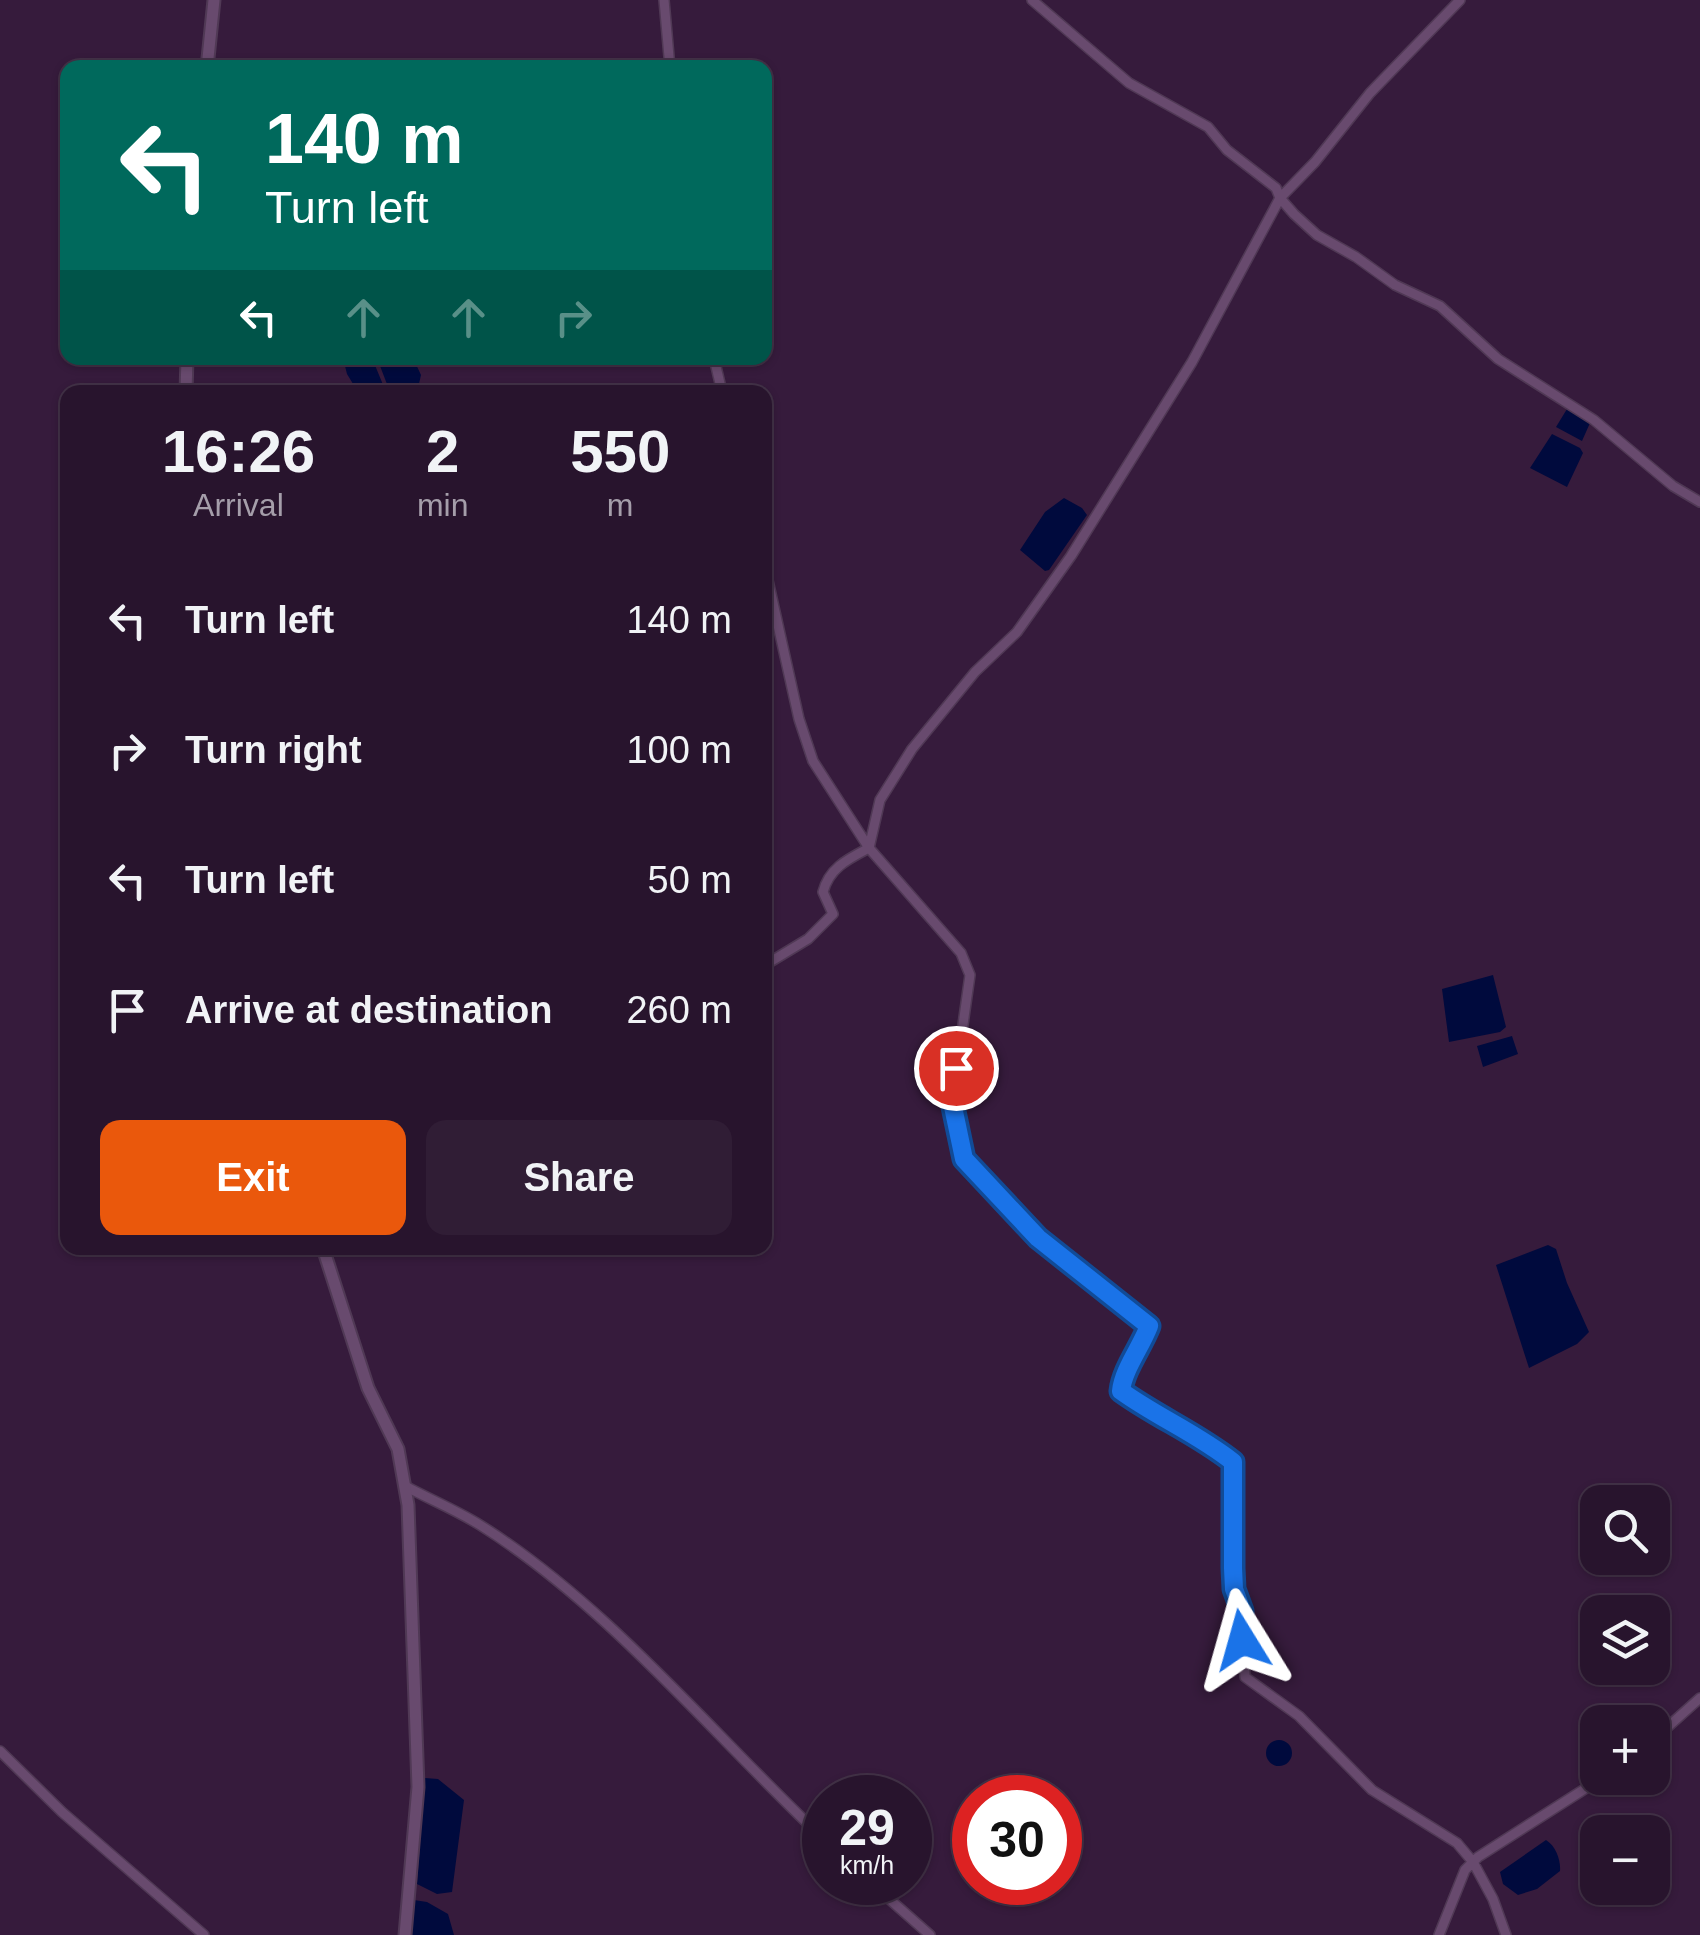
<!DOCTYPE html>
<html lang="en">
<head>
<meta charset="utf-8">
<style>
  body { margin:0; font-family:Arial,sans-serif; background:#301d35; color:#f1f3f6; height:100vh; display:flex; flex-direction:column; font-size:38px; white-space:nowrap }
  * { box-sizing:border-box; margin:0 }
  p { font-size:32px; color:#a59eaa }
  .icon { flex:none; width:55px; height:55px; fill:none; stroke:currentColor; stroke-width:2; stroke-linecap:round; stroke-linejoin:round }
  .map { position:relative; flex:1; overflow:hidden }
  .panel { position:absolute; left:60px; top:385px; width:712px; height:870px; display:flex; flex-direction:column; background:#28142d; border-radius:20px; box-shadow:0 2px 8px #0004,0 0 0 2px #443349 }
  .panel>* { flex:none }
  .guide { position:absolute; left:60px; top:60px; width:712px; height:305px; border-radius:20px; box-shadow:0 2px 8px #0004,0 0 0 2px #443349; background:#00695c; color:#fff; overflow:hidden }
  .buttons { position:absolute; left:1580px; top:1485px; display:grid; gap:20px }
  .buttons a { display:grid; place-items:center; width:90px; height:90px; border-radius:20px; background:#28142d; box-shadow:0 2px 8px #0004,0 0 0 2px #443349; font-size:50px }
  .speed { position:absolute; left:802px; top:1775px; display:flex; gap:20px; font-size:50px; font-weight:700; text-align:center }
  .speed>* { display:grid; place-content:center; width:130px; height:130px; border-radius:50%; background:#28142d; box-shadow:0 2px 8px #0004,0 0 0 2px #443349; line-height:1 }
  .speed small { font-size:25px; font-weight:400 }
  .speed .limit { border:15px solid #d22; background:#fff; color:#111 }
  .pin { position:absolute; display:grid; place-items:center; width:85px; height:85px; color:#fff; margin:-42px; border:5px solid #fff; border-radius:50%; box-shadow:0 2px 10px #0007 }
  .me { position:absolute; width:110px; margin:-55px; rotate:352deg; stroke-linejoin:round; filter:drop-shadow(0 0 8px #0008) }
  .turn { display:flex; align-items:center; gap:35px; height:210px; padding:0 40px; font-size:45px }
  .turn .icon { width:130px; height:130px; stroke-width:2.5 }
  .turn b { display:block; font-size:70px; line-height:85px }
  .lanes { display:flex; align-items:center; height:95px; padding:0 40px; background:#0003; justify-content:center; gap:50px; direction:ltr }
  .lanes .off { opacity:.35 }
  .eta { display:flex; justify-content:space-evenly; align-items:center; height:170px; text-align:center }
  .eta b { font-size:60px; font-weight:700; line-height:70px }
  .primary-button { display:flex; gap:20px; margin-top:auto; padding:20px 40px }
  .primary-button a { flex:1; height:115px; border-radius:20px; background:#ea580c; color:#fff; font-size:40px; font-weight:700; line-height:115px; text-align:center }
  .primary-button a+a { background:#301d35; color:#f1f3f6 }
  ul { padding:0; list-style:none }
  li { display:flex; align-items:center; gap:30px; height:130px; padding:0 40px }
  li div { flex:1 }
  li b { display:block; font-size:38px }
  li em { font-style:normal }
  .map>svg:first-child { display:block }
</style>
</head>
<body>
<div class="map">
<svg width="1700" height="1935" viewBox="0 0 1700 1935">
  <rect width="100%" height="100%" fill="#361b3c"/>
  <path fill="#000a3d" d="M 343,358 L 372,358 L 386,392 L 358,392 L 347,374 Z
    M 377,358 L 413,358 L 421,375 L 418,388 L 412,392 L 390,392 Z
    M 1567,409 L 1590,423 L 1582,441 L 1556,427 Z
    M 1552,434 L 1580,448 L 1583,453 L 1567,487 L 1530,468 Z
    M 1064,498 L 1082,508 L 1087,515 L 1049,570 L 1045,571 L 1020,550 L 1045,512 Z
    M 1493,975 L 1506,1027 L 1500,1032 L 1449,1042 L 1442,989 Z
    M 1512,1036 L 1518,1054 L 1483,1067 L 1477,1046 Z
    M 1548,1245 L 1556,1249 L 1567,1283 L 1589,1332 L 1577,1344 L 1529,1368 L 1496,1265 Z
    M1266 1753a13 13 0 1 1 26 0a13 13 0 1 1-26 0Z
    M 425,1778 L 438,1779 L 464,1800 L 452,1892 L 437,1894 L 417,1884 Z
    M 1546,1840 C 1556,1846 1561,1861 1560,1871 L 1537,1889 L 1518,1895 L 1503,1884 L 1500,1872 Z
    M 414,1900 L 427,1902 L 448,1914 L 454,1935 L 411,1935 Z"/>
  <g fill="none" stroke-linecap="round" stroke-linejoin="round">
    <defs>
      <path id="minor" d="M 664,0 L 670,68
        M 1032,0 L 1129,83 L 1208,127 L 1227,150 L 1276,188 L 1280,198 L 1294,214 L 1317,235 L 1356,257 L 1395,285 L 1440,306 L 1498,359 L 1594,420 L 1673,486 L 1700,502
        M 714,358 L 722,392
        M 765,567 L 799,719 L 813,761 L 869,848 L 961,953 L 970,975 L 952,1102 L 964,1159 L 1038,1237 L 1149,1326 C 1141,1347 1123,1370 1121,1391 C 1157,1417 1198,1434 1233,1462 L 1234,1589 L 1242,1611 L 1245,1677 L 1299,1716 L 1372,1790 L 1457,1843 L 1473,1862 L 1493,1899 L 1506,1935
        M 765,965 L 808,939 L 833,914 L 823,892 C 829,868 848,859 869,848 L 880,800 L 912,749 L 975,672 L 1017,632 L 1071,556 L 1192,362 L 1280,198 L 1315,162 L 1370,93 L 1460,0
        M 405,1486 C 429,1499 456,1510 480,1525 C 608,1605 715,1737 825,1840
        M 1652,1741 L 1700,1698
        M 0,1751 L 62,1812 L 204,1935
        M 870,1882 L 930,1935
        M 1439,1935 L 1465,1870 L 1478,1857 L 1602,1778"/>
      <path id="tertiary" d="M 207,68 L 214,0
        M 186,392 L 187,358
        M 323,1248 L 368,1388 L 398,1449 L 408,1505 L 418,1787 L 405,1935"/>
    </defs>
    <use href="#minor" stroke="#503955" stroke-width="12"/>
    <use href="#tertiary" stroke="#503955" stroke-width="15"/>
    <use href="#minor" stroke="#684a6e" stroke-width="9"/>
    <use href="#tertiary" stroke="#684a6e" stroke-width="11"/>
  </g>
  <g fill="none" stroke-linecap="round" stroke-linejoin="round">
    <defs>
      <path id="route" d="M 956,1068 L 952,1102 L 964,1159 L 1038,1238 L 1149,1326 C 1141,1347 1123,1370 1121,1391 C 1157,1417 1198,1434 1233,1462 L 1233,1568 L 1234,1589 L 1242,1611 L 1242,1640"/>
    </defs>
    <use href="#route" stroke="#114b97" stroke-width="25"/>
    <use href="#route" stroke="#1a73e8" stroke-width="18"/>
  </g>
</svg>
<div class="buttons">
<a><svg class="icon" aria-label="search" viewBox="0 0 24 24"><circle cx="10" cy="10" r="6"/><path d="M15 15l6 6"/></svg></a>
<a><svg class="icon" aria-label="layers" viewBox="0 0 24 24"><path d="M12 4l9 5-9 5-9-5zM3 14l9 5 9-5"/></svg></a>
<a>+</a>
<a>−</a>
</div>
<div class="speed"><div>29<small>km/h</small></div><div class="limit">30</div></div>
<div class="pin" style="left:956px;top:1068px;background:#d93025"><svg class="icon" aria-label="arrive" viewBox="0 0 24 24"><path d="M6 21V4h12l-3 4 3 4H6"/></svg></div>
<svg class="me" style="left:1242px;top:1640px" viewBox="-20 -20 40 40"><path d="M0-17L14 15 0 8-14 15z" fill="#1a73e8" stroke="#fff" stroke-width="4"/></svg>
<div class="guide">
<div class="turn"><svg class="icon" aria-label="left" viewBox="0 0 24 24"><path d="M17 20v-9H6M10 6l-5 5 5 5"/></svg><div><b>140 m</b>Turn left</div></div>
<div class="lanes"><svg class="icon" aria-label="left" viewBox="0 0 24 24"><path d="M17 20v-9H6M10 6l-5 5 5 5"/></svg><svg class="icon off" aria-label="ahead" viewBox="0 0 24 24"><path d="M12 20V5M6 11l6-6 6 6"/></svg><svg class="icon off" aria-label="ahead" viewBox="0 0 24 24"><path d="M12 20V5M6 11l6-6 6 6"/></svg><svg class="icon off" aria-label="right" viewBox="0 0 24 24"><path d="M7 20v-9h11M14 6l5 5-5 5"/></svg></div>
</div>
<section class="panel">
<div class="eta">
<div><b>16:26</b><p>Arrival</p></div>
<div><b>2</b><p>min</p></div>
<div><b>550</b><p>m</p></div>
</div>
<ul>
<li><svg class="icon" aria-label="left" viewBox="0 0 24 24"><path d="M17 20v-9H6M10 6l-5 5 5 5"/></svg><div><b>Turn left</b></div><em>140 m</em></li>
<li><svg class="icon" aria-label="right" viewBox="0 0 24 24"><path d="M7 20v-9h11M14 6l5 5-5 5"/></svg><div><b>Turn right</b></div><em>100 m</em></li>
<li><svg class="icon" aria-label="left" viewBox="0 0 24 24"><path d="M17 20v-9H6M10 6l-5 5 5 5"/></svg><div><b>Turn left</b></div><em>50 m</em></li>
<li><svg class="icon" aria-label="arrive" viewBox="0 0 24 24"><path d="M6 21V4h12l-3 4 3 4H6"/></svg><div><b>Arrive at destination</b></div><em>260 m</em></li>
</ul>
<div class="primary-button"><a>Exit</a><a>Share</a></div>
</section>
</div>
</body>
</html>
